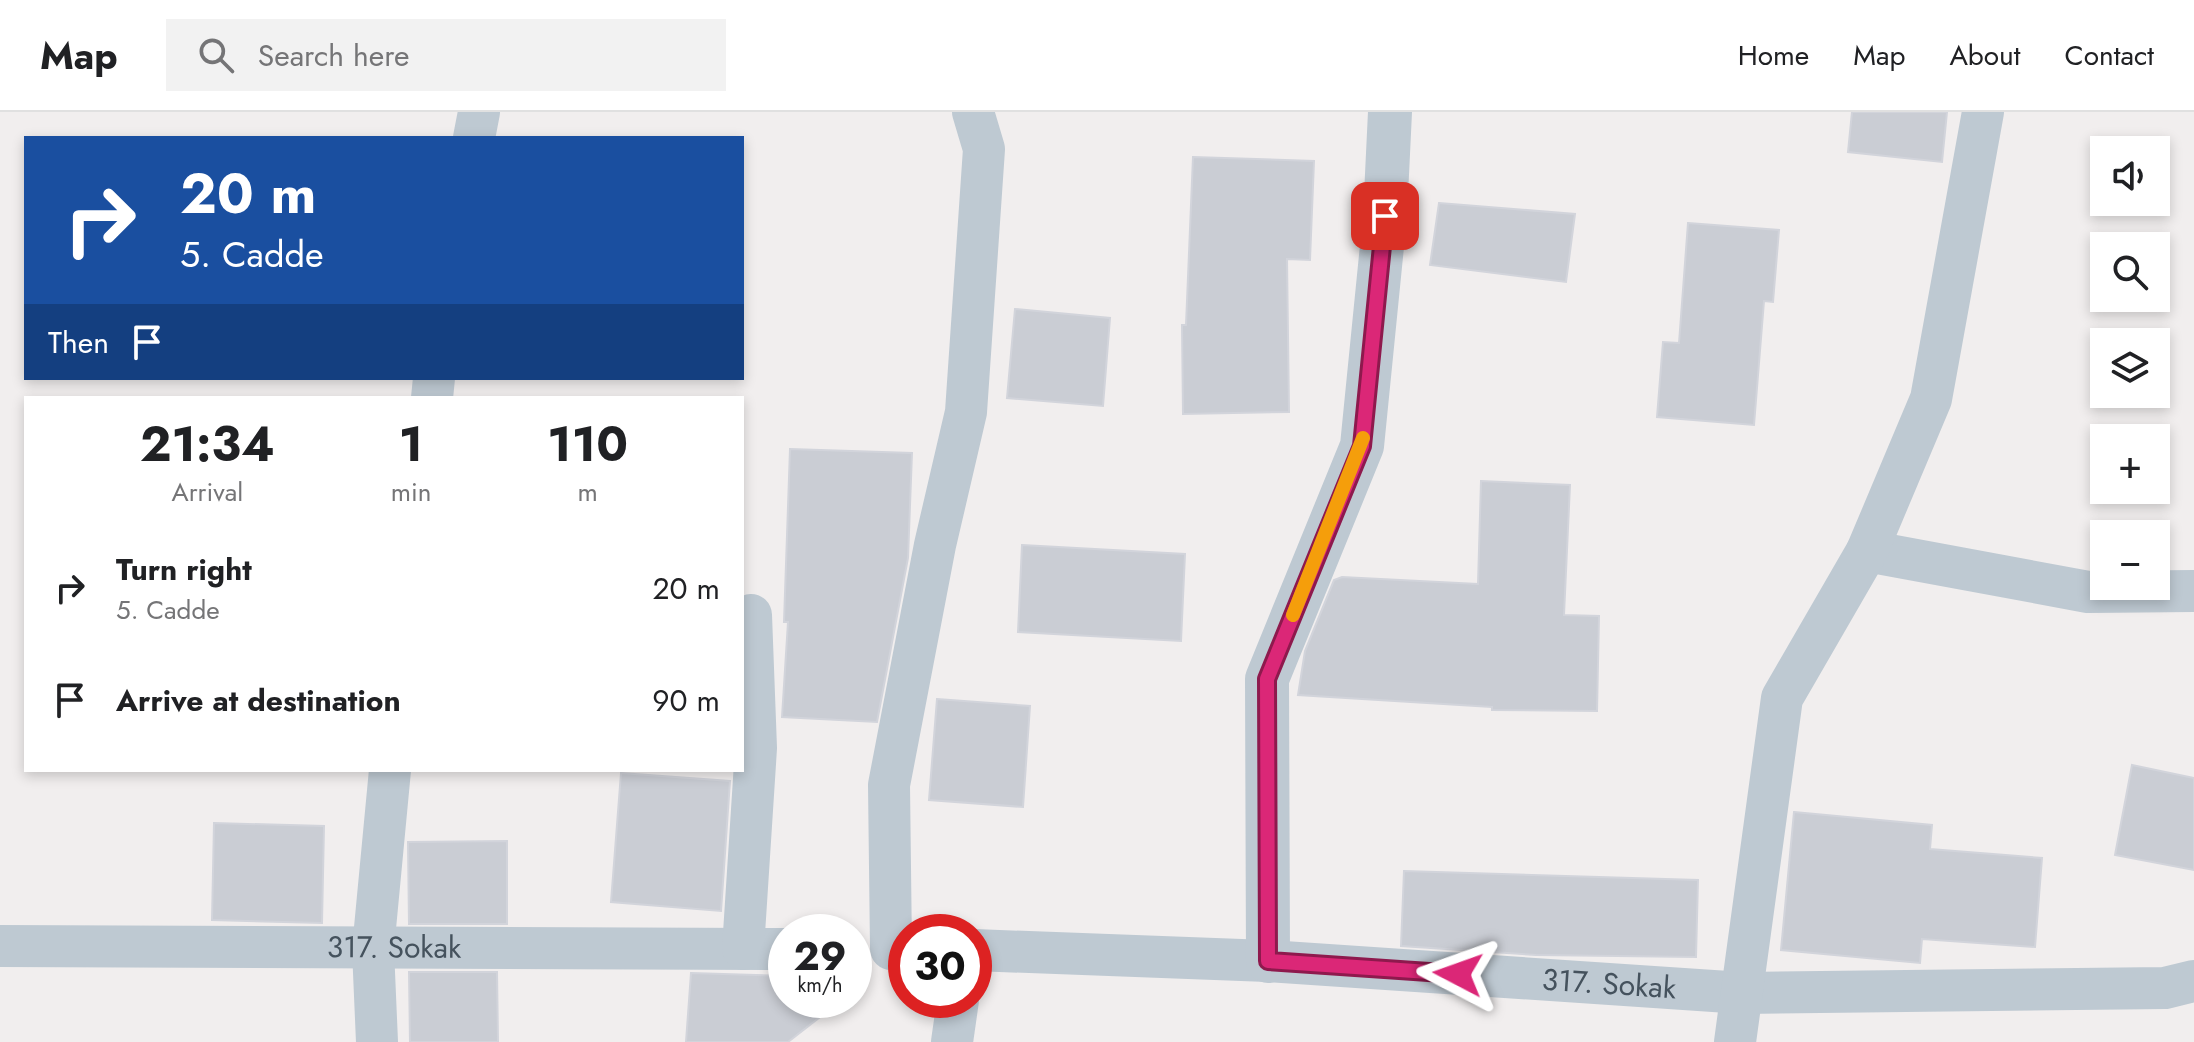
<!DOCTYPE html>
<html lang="en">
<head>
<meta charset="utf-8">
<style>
  body { margin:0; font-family:Jost,sans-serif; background:#f2f2f2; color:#202124; height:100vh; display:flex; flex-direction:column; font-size:30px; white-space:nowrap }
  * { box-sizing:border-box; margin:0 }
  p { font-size:26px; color:#757577 }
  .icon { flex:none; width:44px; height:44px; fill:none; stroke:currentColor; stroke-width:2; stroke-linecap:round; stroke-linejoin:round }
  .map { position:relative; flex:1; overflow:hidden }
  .panel { position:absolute; left:24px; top:284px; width:720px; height:376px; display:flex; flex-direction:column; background:#fff; border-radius:0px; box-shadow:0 4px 12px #0003 }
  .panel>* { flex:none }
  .hud { position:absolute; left:24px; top:24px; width:720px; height:244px; border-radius:0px; box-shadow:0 4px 12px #0003; background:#1a4fa0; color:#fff; overflow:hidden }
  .controls { position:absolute; left:2090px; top:24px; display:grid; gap:16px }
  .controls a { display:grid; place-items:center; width:80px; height:80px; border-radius:0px; background:#fff; box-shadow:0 4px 12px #0003; font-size:40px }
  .speed { position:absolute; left:768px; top:802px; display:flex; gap:16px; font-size:40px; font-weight:700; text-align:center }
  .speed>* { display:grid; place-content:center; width:104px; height:104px; border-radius:50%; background:#fff; box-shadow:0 4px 12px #0003; line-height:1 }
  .speed small { font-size:20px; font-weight:400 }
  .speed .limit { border:12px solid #d22; background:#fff; color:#111 }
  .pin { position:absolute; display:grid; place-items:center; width:68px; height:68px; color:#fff; margin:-34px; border-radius:16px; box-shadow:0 4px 12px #0006 }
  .me { position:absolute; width:88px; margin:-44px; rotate:274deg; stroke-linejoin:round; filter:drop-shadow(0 0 6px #0008) }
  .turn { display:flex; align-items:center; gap:28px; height:168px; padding:0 24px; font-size:36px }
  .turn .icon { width:104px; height:104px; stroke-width:2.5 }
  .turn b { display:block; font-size:56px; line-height:68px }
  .then { display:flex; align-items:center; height:76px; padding:0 24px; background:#0003; gap:16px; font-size:30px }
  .eta { display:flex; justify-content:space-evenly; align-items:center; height:136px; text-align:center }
  .eta b { font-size:48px; font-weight:700; line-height:56px }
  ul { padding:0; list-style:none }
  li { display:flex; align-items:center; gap:24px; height:112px; padding:0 24px }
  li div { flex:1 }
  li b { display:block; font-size:30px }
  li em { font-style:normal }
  header { display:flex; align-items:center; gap:48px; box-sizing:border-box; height:112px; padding:0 40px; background:#fff; border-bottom:2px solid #e0e0e0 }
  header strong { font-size:38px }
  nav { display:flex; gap:44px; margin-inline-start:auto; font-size:28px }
  .search { width:560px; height:72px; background:#f2f2f2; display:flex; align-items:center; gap:20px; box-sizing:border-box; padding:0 28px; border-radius:0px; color:#757577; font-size:30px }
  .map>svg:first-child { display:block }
</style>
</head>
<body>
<header>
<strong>Map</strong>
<div class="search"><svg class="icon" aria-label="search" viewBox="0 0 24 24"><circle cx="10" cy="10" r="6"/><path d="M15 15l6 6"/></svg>Search here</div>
<nav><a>Home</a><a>Map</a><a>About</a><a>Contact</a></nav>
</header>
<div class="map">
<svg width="2194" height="930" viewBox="0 0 2194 930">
  <rect width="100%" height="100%" fill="#f1eeee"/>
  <path fill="#cacdd4" stroke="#d2d4db" stroke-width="2" d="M 1852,0 L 1947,0 L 1942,50 L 1848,40 Z
    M 1193,45 L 1314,49 L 1310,148 L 1287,147 L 1289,300 L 1183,302 L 1182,213 L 1186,213 Z
    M 1439,91 L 1575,102 L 1566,170 L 1430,153 Z
    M 1688,111 L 1779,118 L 1773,190 L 1764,189 L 1754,313 L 1657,305 L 1663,230 L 1679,231 Z
    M 1015,197 L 1110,206 L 1103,294 L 1007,286 Z
    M 790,337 L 912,341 L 908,446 L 877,610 L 782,605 L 788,510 L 784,510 Z
    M 1481,369 L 1570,373 L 1564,503 L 1599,504 L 1597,599 L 1492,598 L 1492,595 L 1298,583 L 1305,539 L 1334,468 L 1342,465 L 1478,472 Z
    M 1022,433 L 1185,442 L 1181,529 L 1018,520 Z
    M 937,587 L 1030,594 L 1023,695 L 929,688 Z
    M 2132,653 L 2194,666 L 2194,758 L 2115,743 Z
    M 621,661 L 730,669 L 721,799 L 611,790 Z
    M 1794,700 L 1932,713 L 1930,737 L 2042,746 L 2035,835 L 1922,827 L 1920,851 L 1781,838 Z
    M 214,711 L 324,714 L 322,811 L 212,808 Z
    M 507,729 L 507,812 L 409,812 L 408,730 Z
    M 1404,759 L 1698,768 L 1696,845 L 1536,843 L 1401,834 Z
    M 409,860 L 497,860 L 498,930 L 410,930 Z
    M 691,861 L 786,864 L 786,888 L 842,888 L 788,930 L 686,930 Z"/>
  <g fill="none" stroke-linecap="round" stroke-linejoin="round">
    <g stroke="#bec9d2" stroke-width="42">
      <path d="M 474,26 L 479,0"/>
      <path d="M 432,286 L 434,266"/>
      <path d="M 1867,439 L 2088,480 L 2194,479"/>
      <path id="s1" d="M 0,834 L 786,837"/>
      <path d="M 743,837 L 756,636 L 751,503"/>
      <path d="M 891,837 L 889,673 L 935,433 L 966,300 L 984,37 L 973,0"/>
      <path id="s2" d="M 974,838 L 1268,849 L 1743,881 L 2165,876 L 2194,869"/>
      <path d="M 377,930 L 373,837 L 390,658"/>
      <path d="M 952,930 L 958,888"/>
      <path d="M 1735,930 L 1782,586 L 1867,439 L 1931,287 L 1983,0"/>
    </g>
    <path stroke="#bec9d2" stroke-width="44" d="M 1268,849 L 1267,567 L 1362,334 L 1385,104 L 1390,0"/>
  </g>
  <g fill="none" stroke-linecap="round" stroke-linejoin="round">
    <defs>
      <path id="route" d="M 1385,104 L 1362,334 L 1267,567 L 1268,849 L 1458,862"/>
    </defs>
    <use href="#route" stroke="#8e194d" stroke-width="20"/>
    <use href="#route" stroke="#db2777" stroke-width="14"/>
    <path stroke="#f59e0b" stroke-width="14" d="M 1293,503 L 1363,326"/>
  </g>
  <g text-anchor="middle" stroke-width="8" stroke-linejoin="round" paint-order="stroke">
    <g font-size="30" fill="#45525d" stroke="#fff">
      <text dy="10" stroke="none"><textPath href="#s1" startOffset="394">317. Sokak</textPath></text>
      <text dy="10" stroke="none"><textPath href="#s2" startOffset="636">317. Sokak</textPath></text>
    </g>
  </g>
</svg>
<div class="controls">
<a><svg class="icon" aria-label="sound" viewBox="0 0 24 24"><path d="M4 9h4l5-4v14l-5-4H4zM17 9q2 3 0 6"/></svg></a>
<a><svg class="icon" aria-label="search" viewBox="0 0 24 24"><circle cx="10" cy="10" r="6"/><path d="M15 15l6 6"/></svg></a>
<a><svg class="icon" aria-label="layers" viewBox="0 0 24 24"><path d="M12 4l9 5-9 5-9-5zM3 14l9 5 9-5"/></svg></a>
<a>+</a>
<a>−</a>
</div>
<div class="speed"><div>29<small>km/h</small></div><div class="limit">30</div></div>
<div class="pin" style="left:1385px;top:104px;background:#d93025"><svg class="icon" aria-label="arrive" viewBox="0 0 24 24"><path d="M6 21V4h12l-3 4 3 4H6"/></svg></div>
<svg class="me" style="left:1458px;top:862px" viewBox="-20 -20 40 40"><path d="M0-17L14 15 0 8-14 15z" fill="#db2777" stroke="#fff" stroke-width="4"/></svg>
<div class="hud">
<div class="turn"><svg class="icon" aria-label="right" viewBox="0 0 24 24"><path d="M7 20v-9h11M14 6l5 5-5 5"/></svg><div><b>20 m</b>5. Cadde</div></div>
<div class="then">Then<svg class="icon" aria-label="arrive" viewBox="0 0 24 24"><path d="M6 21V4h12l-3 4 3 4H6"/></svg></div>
</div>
<section class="panel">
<div class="eta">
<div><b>21:34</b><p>Arrival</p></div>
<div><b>1</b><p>min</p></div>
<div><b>110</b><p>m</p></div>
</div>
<ul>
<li><svg class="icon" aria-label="right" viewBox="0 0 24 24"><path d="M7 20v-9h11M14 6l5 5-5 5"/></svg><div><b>Turn right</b><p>5. Cadde</p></div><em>20 m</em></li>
<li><svg class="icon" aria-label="arrive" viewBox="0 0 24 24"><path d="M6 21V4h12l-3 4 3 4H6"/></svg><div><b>Arrive at destination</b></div><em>90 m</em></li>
</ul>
</section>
</div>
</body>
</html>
